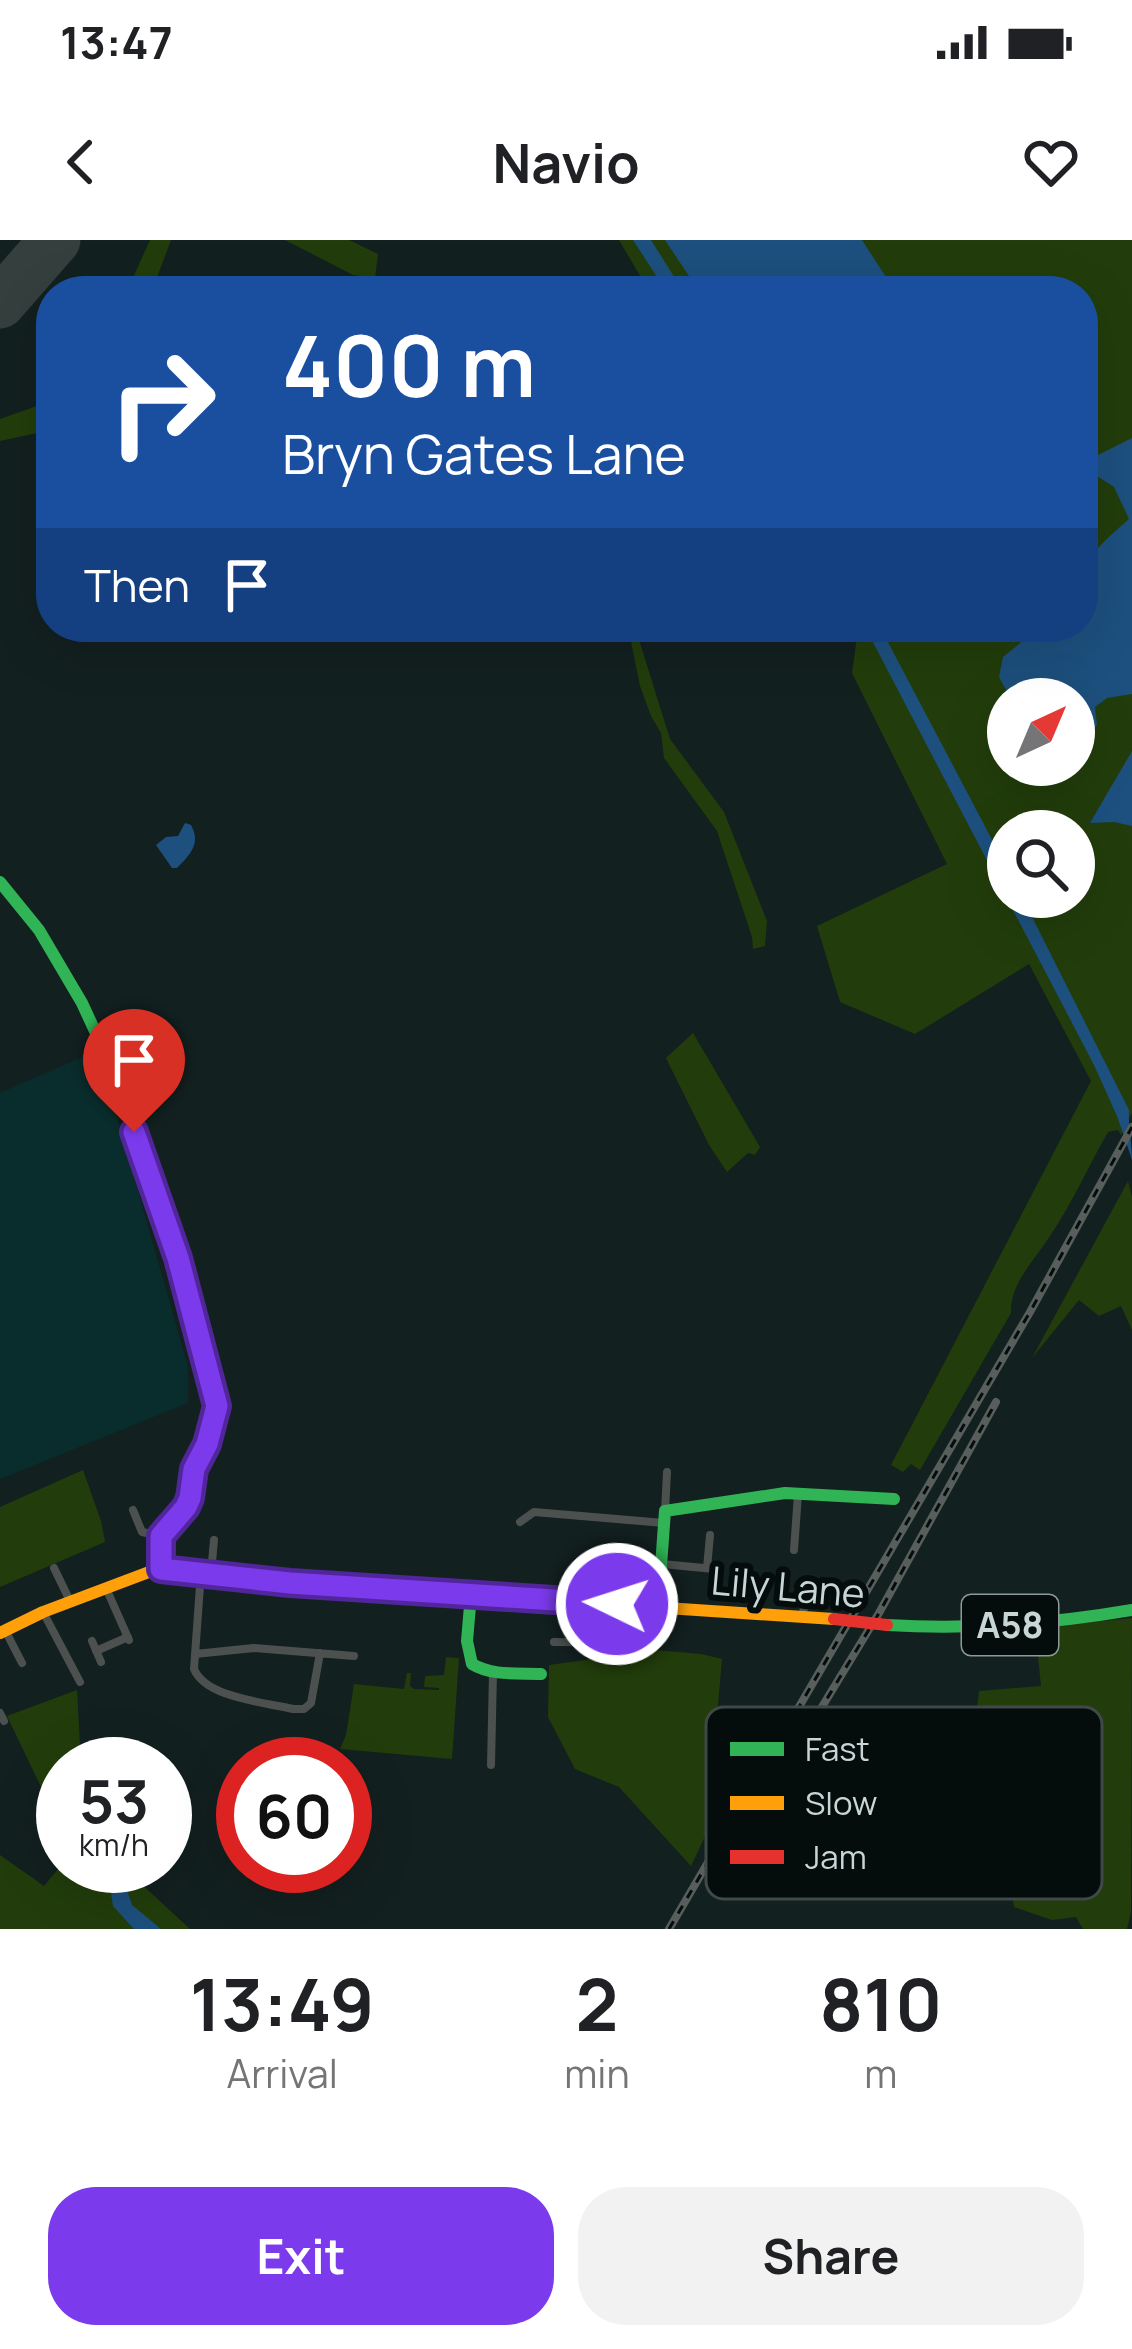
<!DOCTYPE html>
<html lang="en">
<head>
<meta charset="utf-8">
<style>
  body { margin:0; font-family:Manrope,sans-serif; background:#f2f2f2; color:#202124; height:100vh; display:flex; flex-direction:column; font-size:45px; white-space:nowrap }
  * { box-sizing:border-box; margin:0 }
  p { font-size:39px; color:#757577 }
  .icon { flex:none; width:66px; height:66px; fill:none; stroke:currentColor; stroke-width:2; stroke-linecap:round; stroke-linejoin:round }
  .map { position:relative; height:1689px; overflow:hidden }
  .sheet { display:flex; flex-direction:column; background:#fff; flex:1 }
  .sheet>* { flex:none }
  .banner { position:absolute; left:36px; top:36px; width:1062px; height:366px; border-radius:48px; box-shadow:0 12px 48px #0002; background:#1a4fa0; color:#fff; overflow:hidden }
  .needle { width:78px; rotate:44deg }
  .controls { position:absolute; left:987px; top:438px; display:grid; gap:24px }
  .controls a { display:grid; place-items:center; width:108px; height:108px; border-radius:50%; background:#fff; box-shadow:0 12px 48px #0002; font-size:60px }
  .speed { position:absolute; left:36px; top:1497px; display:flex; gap:24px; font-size:60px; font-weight:700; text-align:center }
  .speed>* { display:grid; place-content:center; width:156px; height:156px; border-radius:50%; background:#fff; box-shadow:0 12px 48px #0002; line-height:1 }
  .speed small { font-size:30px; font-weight:400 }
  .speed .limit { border:18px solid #d22; background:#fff; color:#111 }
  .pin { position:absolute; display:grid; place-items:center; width:102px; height:102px; color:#fff; margin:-123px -51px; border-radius:50% 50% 50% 0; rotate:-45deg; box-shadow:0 0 12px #0007 }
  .pin .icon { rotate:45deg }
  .me { position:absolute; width:132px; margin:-66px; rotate:274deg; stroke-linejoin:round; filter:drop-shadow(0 0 9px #0008) }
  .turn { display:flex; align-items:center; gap:42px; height:252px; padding:0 48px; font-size:54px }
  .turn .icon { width:156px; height:156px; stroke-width:2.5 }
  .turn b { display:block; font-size:84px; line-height:102px }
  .then { display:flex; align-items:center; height:114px; padding:0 48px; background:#0003; gap:24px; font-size:45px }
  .eta { display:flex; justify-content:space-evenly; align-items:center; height:204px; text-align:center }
  .eta b { font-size:72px; font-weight:700; line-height:84px }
  .primary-button { display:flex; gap:24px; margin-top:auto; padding:24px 48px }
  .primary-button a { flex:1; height:138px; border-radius:48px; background:#7c3aed; color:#fff; font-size:48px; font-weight:700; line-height:138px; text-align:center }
  .primary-button a+a { background:#f2f2f2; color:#202124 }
  .status { display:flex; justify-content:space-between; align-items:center; height:84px; padding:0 60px; background:#fff; direction:ltr }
  .status svg { height:33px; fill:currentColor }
  header { display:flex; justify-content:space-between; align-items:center; height:156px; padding:0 48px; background:#fff; font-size:54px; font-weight:700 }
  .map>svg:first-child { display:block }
</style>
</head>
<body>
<div class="status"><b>13:47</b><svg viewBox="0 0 49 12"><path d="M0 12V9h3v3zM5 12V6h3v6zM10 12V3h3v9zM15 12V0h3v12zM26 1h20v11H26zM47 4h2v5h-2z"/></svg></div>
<header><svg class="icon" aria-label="back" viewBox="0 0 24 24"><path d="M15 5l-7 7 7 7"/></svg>Navio<svg class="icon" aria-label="heart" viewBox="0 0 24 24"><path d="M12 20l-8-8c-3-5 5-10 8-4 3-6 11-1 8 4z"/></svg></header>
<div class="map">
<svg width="1132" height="1689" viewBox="0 0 1132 1689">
  <rect width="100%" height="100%" fill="#12201f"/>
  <path fill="#092d2c" d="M 98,810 L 188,1127 L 188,1163 L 0,1239 L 0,853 Z"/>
  <path fill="#223d0b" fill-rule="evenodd" d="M 150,0 L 171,0 L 152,51 L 127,51 Z
    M 285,0 L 349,0 L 378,14 L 375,38 L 353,35 Z
    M 619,0 L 1132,0 L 1132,873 L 1121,895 L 1118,890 L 1108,892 C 1088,927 1071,966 1048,999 C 1033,1022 1010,1044 1011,1073 L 920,1230 L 911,1224 L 903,1232 L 891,1225 L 1091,841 L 1029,724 L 915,794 L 840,762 L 817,686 L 947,624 L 852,433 L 857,397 L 852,387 L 1083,387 L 1083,51 L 649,51 ZM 1008,459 L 1074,459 L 1074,525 L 1008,525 ZM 1008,591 L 1074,591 L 1074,657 L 1008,657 Z
    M 51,161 L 51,190 L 0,201 L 0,179 Z
    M 628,387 L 635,387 L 670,499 L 724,572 L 767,681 L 765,706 L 753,709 L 752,697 L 717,591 L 664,518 L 661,493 L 651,476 L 640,446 Z
    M 693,793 L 760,907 L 755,915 L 748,913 L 727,932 L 709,905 L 666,818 Z
    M 1128,941 L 1132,957 L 1132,1090 L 1121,1066 L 1099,1076 L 1079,1060 L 1032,1118 Z
    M 83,1230 L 101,1281 L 105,1302 L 0,1347 L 0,1267 Z
    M 1132,1378 L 1131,1672 L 1127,1689 L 1083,1689 L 1076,1677 L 1052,1680 L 1014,1667 L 1009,1634 L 1011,1587 L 946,1576 L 968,1548 L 979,1451 L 1041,1446 L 1035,1388 Z
    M 656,1410 L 701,1414 L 722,1419 L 717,1476 L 759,1482 L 691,1626 L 619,1547 L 575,1529 L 548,1477 L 549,1425 Z
    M 446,1417 L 459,1418 L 452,1519 L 340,1509 L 346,1495 L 354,1444 L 404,1449 L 407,1433 L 411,1433 L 410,1446 L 414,1449 L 439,1450 L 439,1448 L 424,1447 L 425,1436 L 444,1435 Z
    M 77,1450 L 81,1524 L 63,1524 L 63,1584 L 42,1549 L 7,1476 Z
    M 0,1615 L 44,1646 L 63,1623 L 63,1626 L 122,1626 L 190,1689 L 0,1689 Z"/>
  <path fill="#1d507e" d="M 633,0 L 651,0 L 683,51 L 666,51 Z
    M 665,0 L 862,0 L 895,51 L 699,51 Z
    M 1132,198 L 1132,454 L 1107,458 L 1095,467 L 1097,485 L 1074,507 L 1074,459 L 1011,459 L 999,437 L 1003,417 L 1040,387 L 1083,387 C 1083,321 1079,323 1129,279 L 1114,247 L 1086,229 L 1088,220 Z
    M 865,387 L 880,387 L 1008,630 L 1008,657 L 1022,657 L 1129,870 C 1128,887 1132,902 1132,920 L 1117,876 L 1094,825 Z
    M 1132,511 L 1132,586 L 1114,582 L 1090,583 Z
    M 185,583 L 191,585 C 201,603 191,614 177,628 L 172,628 L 156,605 L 166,597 L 178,596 Z
    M 107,1626 L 119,1626 L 132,1665 L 161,1689 L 134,1689 L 113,1666 Z"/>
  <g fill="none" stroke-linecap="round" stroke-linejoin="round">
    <path stroke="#343f3e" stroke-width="51" d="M 0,63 L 55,0"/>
    <path stroke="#4c514f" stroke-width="8" d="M 133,1270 L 142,1292 L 161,1296
      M 665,1271 L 667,1232
      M 520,1282 L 534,1272 L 664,1283
      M 794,1310 L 798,1254
      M 662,1324 L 714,1329
      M 54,1328 L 70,1361
      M 707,1328 L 710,1295
      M 201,1332 L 194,1429 C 206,1458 264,1462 293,1469 L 304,1469 L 311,1463 L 320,1413
      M 211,1333 L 214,1300
      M 106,1348 L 129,1400
      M 43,1372 L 80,1442
      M 802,1377 L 810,1340
      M 5,1390 L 22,1423
      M 92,1401 L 101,1422
      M 554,1402 L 650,1403 L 651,1368
      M 96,1411 L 128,1397
      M 195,1414 L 254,1408 L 354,1416
      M 0,1473 L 4,1481
      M 491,1525 L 493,1432"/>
    <path stroke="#30b455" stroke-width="12" d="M 0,642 L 39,690 L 82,763 L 113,830 L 178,1018 L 217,1166 L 207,1204 L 194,1229 L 190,1258 L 186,1267 L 161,1296 L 161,1329
      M 471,1354 L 467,1401 L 472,1424 C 492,1436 518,1433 541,1434
      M 658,1367 L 665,1271 L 785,1253 L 894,1259
      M 887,1385 C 970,1390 1050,1384 1132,1370"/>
    <path stroke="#ff9f0a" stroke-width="12" d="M 0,1393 L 43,1372 L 157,1329 L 302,1344 L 834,1379"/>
    <defs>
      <path id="rail" d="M 715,1643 L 879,1373 L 996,1162
        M 669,1689 L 1030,1072 L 1132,887"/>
    </defs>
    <use href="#rail" stroke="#575e5c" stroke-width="8"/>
    <use href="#rail" stroke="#040d0c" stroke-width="3" stroke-dasharray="9" stroke-linecap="butt"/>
    <path stroke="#e5322d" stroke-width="12" d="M 834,1379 L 887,1385"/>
  </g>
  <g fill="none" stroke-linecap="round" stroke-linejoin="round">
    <defs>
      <path id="route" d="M 134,892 L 178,1018 L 217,1166 L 207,1204 L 194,1229 L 190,1258 L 186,1267 L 161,1296 L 161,1329 L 290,1343 L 617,1364"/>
    </defs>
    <use href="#route" stroke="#51269a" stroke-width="30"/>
    <use href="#route" stroke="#7c3aed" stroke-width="21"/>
  </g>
  <g text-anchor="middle" stroke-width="12" stroke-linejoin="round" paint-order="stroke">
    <rect fill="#040d0c" stroke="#8c9a99" stroke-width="3" x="962" y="1355" width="96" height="60" rx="9"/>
    <g font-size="36" font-weight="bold" fill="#c7d6d5">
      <text x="1010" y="1398">A58</text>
    </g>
    <g font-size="39" fill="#c7d6d5" stroke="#040d0c">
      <text transform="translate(788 1347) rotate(5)" y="14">Lily Lane</text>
    </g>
  </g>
  <rect x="706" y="1467" width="396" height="192" rx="18" fill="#040d0c" stroke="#3e4948" stroke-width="3"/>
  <rect x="730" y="1502" width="54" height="14" fill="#30b455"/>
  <rect x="730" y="1556" width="54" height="14" fill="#ff9f0a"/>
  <rect x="730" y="1610" width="54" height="14" fill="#e5322d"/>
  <g font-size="33" fill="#c7d6d5">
    <text x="805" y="1521">Fast</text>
    <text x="805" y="1575">Slow</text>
    <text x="805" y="1629">Jam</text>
  </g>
</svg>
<div class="controls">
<a><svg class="needle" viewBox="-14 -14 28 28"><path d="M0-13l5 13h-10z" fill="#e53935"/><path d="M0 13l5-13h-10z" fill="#757577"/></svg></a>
<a><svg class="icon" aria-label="search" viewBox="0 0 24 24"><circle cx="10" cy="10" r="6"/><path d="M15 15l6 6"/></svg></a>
</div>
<div class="speed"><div>53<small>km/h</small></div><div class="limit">60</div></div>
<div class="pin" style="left:134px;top:892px;background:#d93025"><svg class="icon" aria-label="arrive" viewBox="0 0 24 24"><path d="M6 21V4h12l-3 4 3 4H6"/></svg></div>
<svg class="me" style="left:617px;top:1364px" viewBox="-20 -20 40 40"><circle r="17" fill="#7c3aed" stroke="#fff" stroke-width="3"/><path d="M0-11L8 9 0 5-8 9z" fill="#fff"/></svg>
<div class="banner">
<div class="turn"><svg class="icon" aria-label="right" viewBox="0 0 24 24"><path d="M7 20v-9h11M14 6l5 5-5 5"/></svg><div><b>400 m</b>Bryn Gates Lane</div></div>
<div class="then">Then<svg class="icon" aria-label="arrive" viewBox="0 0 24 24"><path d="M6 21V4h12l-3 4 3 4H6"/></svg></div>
</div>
</div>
<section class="sheet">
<div class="eta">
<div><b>13:49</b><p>Arrival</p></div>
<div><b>2</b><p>min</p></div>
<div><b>810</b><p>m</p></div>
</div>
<div class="primary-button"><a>Exit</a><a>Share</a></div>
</section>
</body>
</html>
